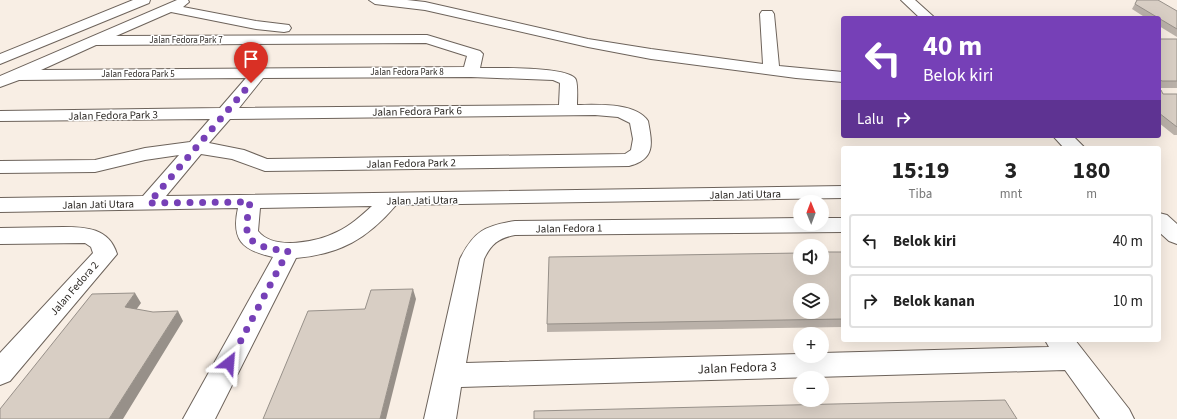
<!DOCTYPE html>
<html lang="id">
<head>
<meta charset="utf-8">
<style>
  body { margin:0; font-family:"Source Sans 3",sans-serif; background:#f2f2f2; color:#222; height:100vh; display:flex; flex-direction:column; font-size:15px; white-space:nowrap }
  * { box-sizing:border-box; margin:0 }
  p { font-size:13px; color:#767676 }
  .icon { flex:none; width:22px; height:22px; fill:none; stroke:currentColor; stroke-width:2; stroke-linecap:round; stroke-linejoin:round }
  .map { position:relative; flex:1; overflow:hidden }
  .sheet { position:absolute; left:841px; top:146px; width:320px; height:196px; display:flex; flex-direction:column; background:#fff; border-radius:4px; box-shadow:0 4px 16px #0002 }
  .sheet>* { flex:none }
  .top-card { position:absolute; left:841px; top:16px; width:320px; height:122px; border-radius:4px; box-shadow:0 4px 16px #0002; background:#7640b7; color:#fff; overflow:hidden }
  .needle { width:26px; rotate:359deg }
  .controls { position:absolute; left:793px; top:195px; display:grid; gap:8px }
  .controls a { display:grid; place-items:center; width:36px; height:36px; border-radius:50%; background:#fff; box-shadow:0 4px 16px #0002; font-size:20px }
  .pin { position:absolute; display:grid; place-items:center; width:34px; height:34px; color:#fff; margin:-41px -17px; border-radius:50% 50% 50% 0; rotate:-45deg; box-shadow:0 0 4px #0007 }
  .pin .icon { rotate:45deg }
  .me { position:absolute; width:44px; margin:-22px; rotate:28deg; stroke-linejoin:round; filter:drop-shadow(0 0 3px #0008) }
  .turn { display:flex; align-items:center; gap:14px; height:84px; padding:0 16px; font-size:18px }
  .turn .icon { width:52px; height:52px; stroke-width:2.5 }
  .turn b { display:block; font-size:28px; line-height:34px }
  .then { display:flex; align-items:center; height:38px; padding:0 16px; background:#0003; gap:8px; font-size:15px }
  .eta { display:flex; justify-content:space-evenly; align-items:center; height:68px; text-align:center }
  .eta b { font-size:24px; font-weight:700; line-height:28px }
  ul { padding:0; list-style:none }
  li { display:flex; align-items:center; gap:12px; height:54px; margin:0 8px 6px; padding:0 8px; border:2px solid #e0e0e0; border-radius:4px }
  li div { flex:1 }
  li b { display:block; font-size:15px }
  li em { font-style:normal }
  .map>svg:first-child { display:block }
</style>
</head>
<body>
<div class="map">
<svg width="1177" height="419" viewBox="0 0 1177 419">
  <rect width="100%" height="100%" fill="#f8eee4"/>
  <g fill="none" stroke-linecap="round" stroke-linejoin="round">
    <defs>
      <path id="street" d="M 133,0 L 150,0 L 149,3 L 0,64 L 0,54 Z
        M 177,0 L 188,0 L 189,2 L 183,7 L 256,21 L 289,25 L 291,28 L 289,31 L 284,32 L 256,29 L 171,12 L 116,36 L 427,35 L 480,51 L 483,54 L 480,68 C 495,68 572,66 576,80 C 578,87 577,98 577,105 C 597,105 635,102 648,121 C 652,143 656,159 629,166 L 265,171 L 232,159 L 201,154 L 166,196 L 843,186 L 843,198 L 396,205 C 367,239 340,254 296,258 L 215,419 L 183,419 L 273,257 C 242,250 231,240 238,208 L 0,212 L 0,198 L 143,196 L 179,155 L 145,160 L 95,172 L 0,173 L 0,161 L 95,160 L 145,148 L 190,142 L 210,119 L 0,121 L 0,111 L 220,108 L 246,78 L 19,80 L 0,87 L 0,76 ZM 426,43 L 467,56 L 464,67 L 41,70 L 96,45 ZM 471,77 L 553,80 L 560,83 L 559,105 L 239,108 L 263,78 ZM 595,115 L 618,117 L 630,123 L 633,139 L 631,150 L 625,154 L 267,159 L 244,150 L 209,143 L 230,119 ZM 372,206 C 361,216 350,226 337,232 C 318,242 273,251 258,231 L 260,208 Z
        M 369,0 L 407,0 L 425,2 L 588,39 L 651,49 L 763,64 L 760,14 L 762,11 L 772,11 L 774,14 L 779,66 L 843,72 L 843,82 L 796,78 L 651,59 L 588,47 L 425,10 L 375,4 Z
        M 901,0 L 915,0 L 935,18 L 920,18 Z
        M 1053,136 L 1073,136 L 1085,148 L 1064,148 Z
        M 1159,213 L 1167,215 L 1177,224 L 1177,244 L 1169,241 L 1159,232 Z
        M 800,218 L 800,224 L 822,224 L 822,218 L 843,218 L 843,232 L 515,235 C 499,238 491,244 484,259 L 466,363 L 800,354 L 800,356 L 822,356 L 822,353 L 1049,347 L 1045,340 L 1075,340 L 1129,409 L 1134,419 L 1100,419 L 1065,370 L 461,387 L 456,419 L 424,419 L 460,259 C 474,231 485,226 515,221 Z
        M 63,227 C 86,227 109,228 117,254 L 10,381 L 0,385 L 0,353 L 93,253 L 91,247 L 85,243 L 0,244 L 0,228 Z"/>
    </defs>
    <use href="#street" stroke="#6d635b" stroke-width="2"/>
    <use href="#street" fill="#fff" fill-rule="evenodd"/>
  </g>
  <path fill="#bab1a9" d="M 1137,0 L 1177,11 L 1177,37 L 1159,26 L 1159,18 L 1146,18 L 1132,9 Z
    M 1159,39 L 1177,39 L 1177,88 L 1159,88 Z
    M 1159,90 L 1163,94 L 1177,94 L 1177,135 L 1174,135 L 1159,123 Z
    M 843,252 L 843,327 L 547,332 L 547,324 Z"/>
  <path fill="#979089" d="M 413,289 L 416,299 L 386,419 L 380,419 Z
    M 135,293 L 141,303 L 131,317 L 125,307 Z
    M 178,311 L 183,321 L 123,419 L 109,419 Z"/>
  <path fill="#d8cec4" stroke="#979089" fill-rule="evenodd" d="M 1137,0 L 1158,0 L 1177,11 L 1177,29 L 1135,4 Z
    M 1159,39 L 1177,39 L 1177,81 L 1162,81 L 1159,79 Z
    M 1159,90 L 1161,90 L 1163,94 L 1177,94 L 1177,127 L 1159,113 Z
    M 822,252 L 843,252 L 843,319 L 547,324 L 549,257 L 800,253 L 800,268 L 822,268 ZM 800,290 L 822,290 L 822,312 L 800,312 Z
    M 413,289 L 380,419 L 263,419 L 308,311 L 365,309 L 371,290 Z
    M 135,293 L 125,307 L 153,312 L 178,311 L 109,419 L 0,419 L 0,409 L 92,294 Z
    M 1005,400 L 1017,419 L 534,419 L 534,411 Z"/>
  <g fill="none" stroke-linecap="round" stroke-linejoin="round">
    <path stroke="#7640b7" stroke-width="7" stroke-dasharray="0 12.6" d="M 229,363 L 288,251 C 274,249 249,248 247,230 C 246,221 249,210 250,202 L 149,203 L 251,83"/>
  </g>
  <g text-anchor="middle" stroke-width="3" stroke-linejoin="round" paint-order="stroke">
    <g font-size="9" fill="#2c2824" stroke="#fff">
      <text x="186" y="43">Jalan Fedora Park 7</text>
      <text x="407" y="75">Jalan Fedora Park 8</text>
      <text x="138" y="77">Jalan Fedora Park 5</text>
    </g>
    <g font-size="11" fill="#2c2824" stroke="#fff">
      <text transform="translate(417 111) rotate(-1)" y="4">Jalan Fedora Park 6</text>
      <text transform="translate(113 115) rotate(-1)" y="4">Jalan Fedora Park 3</text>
      <text transform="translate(411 163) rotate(-1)" y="4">Jalan Fedora Park 2</text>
      <text transform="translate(745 194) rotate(-1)" y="4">Jalan Jati Utara</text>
      <text transform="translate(422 200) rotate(-1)" y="4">Jalan Jati Utara</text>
      <text transform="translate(98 204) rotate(-1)" y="4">Jalan Jati Utara</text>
      <text transform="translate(569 228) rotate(-1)" y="4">Jalan Fedora 1</text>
      <text transform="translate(74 288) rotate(-49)" y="4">Jalan Fedora 2</text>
    </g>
    <g font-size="13" fill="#2c2824" stroke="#fff">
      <text transform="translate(737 367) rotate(-2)" y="5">Jalan Fedora 3</text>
    </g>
  </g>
</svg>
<div class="controls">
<a><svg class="needle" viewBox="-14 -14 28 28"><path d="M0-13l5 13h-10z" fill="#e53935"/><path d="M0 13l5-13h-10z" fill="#767676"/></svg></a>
<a><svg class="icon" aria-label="sound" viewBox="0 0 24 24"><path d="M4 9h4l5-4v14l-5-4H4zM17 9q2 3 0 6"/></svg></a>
<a><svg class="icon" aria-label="layers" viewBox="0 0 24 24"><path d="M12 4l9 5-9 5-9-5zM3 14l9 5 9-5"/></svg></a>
<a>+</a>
<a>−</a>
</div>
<div class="pin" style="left:251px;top:83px;background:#d93025"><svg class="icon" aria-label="arrive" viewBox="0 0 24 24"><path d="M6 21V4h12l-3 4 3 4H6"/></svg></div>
<svg class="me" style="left:229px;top:363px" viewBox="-20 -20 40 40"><path d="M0-17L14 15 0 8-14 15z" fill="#7640b7" stroke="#fff" stroke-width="4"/></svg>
<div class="top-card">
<div class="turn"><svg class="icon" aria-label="left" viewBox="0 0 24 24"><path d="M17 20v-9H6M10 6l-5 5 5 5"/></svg><div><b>40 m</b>Belok kiri</div></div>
<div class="then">Lalu<svg class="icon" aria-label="right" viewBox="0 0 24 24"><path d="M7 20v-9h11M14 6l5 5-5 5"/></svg></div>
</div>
<section class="sheet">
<div class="eta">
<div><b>15:19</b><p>Tiba</p></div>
<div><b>3</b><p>mnt</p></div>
<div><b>180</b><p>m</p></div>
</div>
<ul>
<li><svg class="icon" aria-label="left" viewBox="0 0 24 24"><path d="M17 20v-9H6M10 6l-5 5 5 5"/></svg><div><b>Belok kiri</b></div><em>40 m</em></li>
<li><svg class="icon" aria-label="right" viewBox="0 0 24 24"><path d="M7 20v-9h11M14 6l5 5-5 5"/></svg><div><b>Belok kanan</b></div><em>10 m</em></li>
</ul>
</section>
</div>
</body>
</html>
